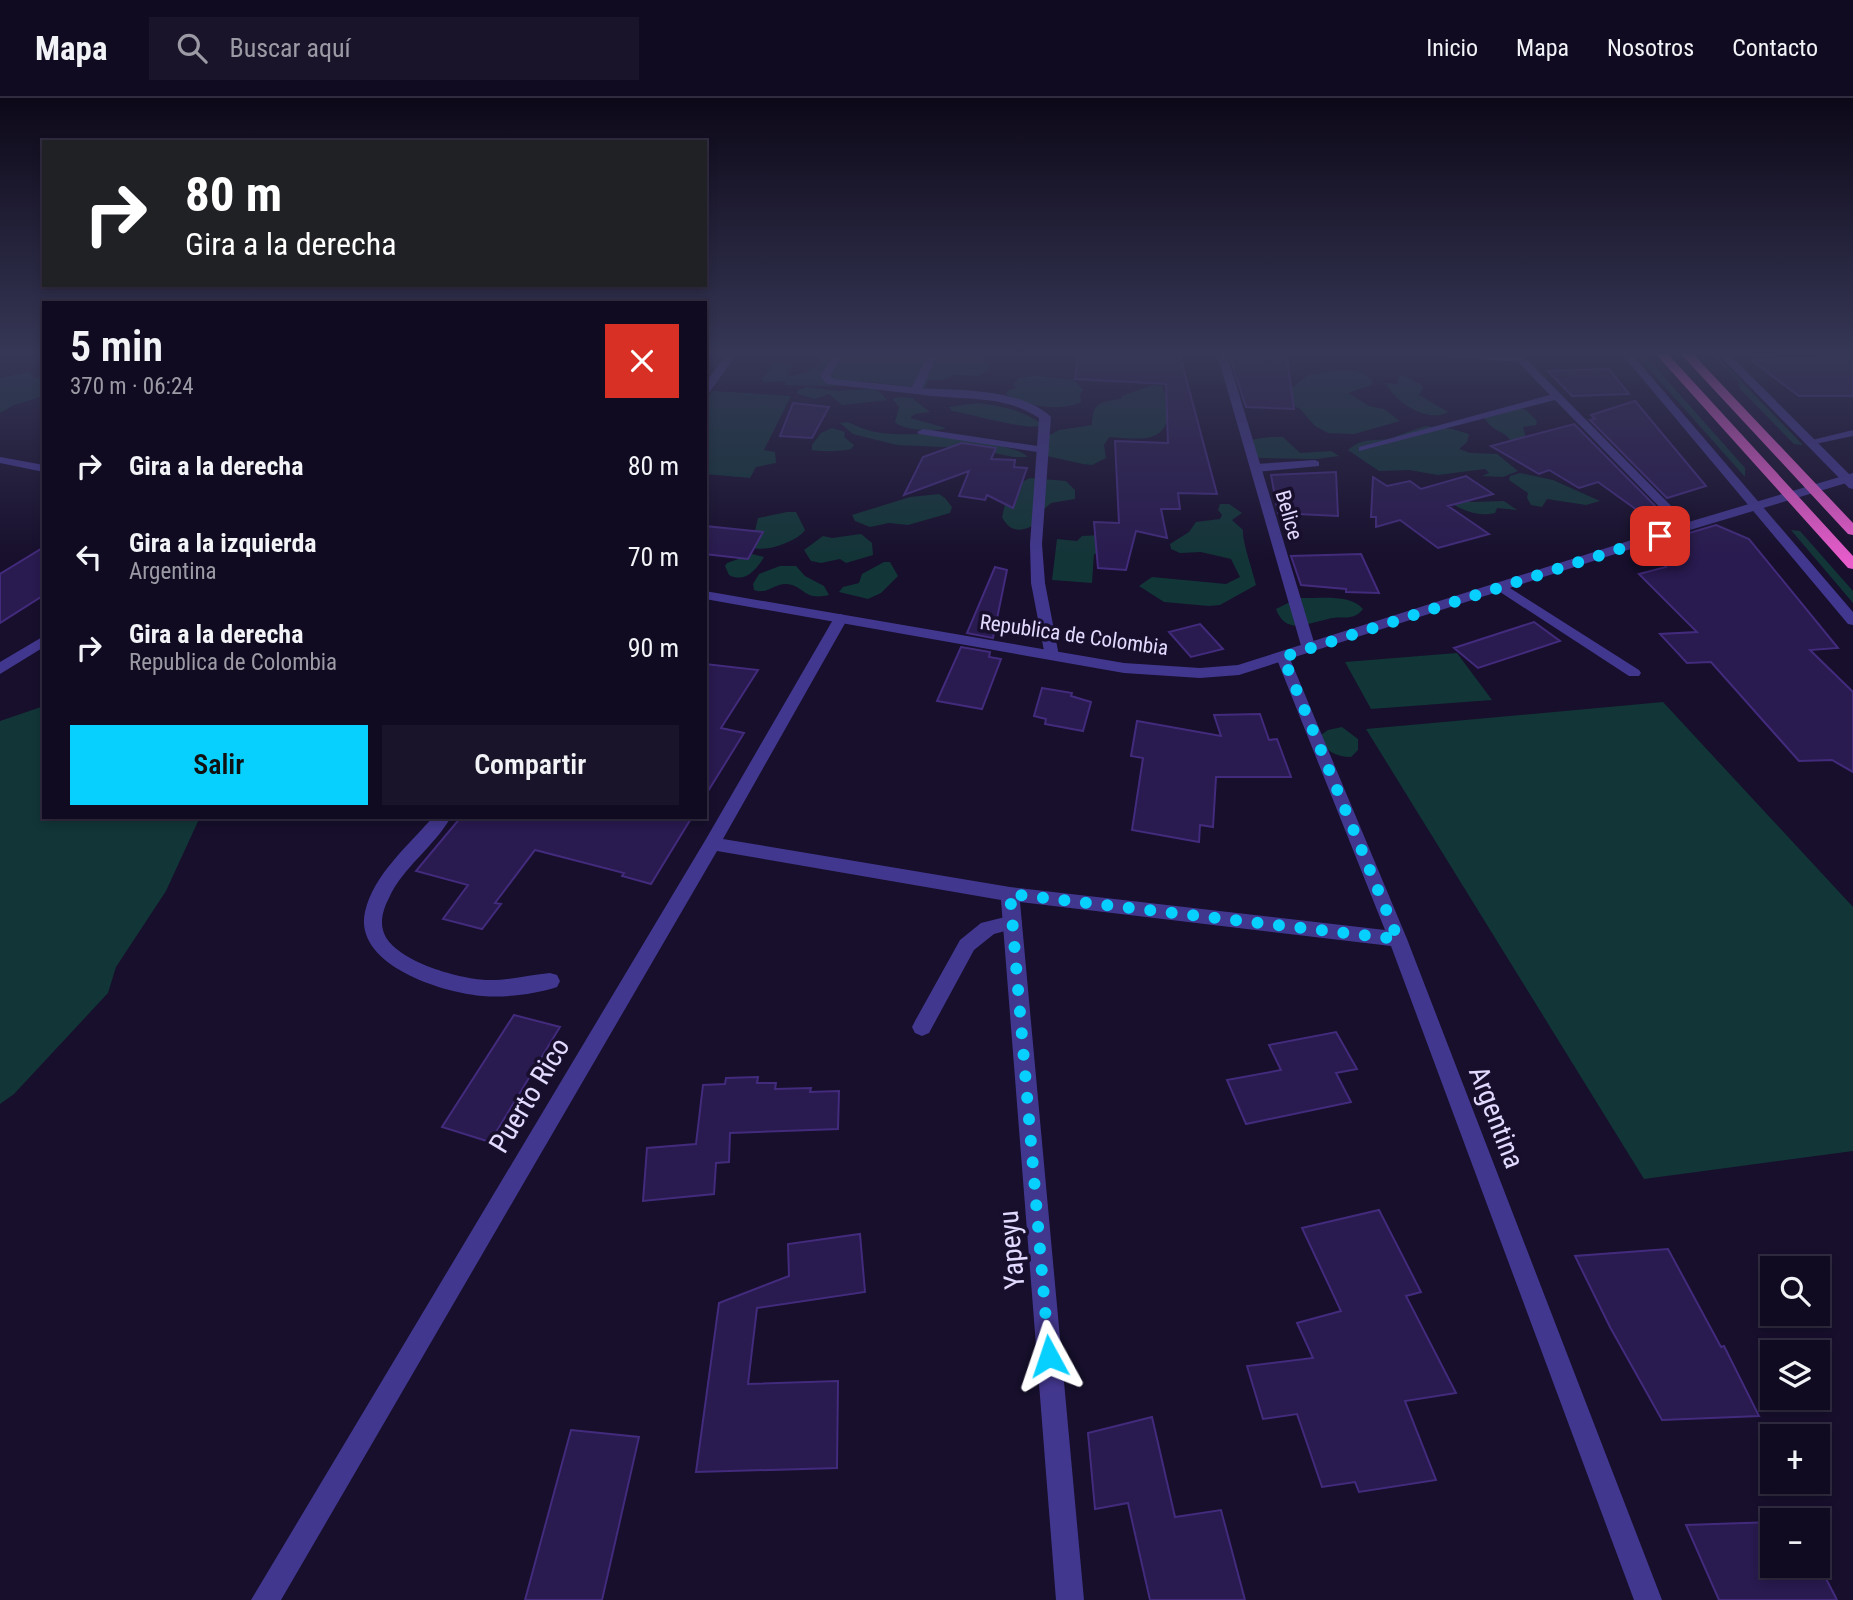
<!DOCTYPE html>
<html lang="es">
<head>
<meta charset="utf-8">
<style>
  body { margin:0; font-family:"Roboto Condensed",sans-serif; background:#1a142a; color:#f1f3f6; height:100vh; display:flex; flex-direction:column; font-size:26px; white-space:nowrap }
  * { box-sizing:border-box; margin:0 }
  p { font-size:23px; color:#9c9ba5 }
  .icon { flex:none; width:38px; height:38px; fill:none; stroke:currentColor; stroke-width:2; stroke-linecap:round; stroke-linejoin:round }
  .map { position:relative; flex:1; overflow:hidden }
  .side { position:absolute; left:42px; top:203px; width:665px; height:518px; display:flex; flex-direction:column; background:#110b21; border-radius:0px; box-shadow:0 4px 10px #0003,0 0 0 2px #302b3f }
  .side>* { flex:none }
  .top-card { position:absolute; left:42px; top:42px; width:665px; height:147px; border-radius:0px; box-shadow:0 4px 10px #0003,0 0 0 2px #302b3f; background:#202124; color:#fff; overflow:hidden }
  .fabs { position:absolute; left:1760px; top:1158px; display:grid; gap:14px }
  .fabs a { display:grid; place-items:center; width:70px; height:70px; border-radius:0px; background:#110b21; box-shadow:0 4px 10px #0003,0 0 0 2px #302b3f; font-size:35px }
  .pin { position:absolute; display:grid; place-items:center; width:60px; height:60px; color:#fff; margin:-30px; border-radius:14px; box-shadow:0 4px 10px #0006 }
  .me { position:absolute; width:77px; margin:-38px; rotate:355deg; stroke-linejoin:round; filter:drop-shadow(0 0 5px #0008) }
  .turn { display:flex; align-items:center; gap:24px; height:147px; padding:0 28px; font-size:32px }
  .turn .icon { width:91px; height:91px; stroke-width:2.5 }
  .turn b { display:block; font-size:49px; line-height:60px }
  .round { display:grid; place-items:center; flex:none; width:74px; height:74px; border-radius:0px; background:#1a142a }
  .headline { display:flex; align-items:center; justify-content:space-between; height:119px; padding:0 28px }
  h1 { font-size:42px; font-weight:600; line-height:52px }
  .button { display:flex; gap:14px; margin-top:auto; padding:14px 28px }
  .button a { flex:1; height:80px; border-radius:0px; background:#07d0ff; color:#111; font-size:28px; font-weight:600; line-height:80px; text-align:center }
  .button a+a { background:#1a142a; color:#f1f3f6 }
  ul { padding:0; list-style:none }
  li { display:flex; align-items:center; gap:21px; height:91px; padding:0 28px }
  li div { flex:1 }
  li b { display:block; font-size:26px }
  li em { font-style:normal }
  header { display:flex; align-items:center; gap:42px; box-sizing:border-box; height:98px; padding:0 35px; background:#110b21; border-bottom:2px solid #302b3f }
  header strong { font-size:33px }
  nav { display:flex; gap:38px; margin-inline-start:auto; font-size:24px }
  .search { width:490px; height:63px; background:#1a142a; display:flex; align-items:center; gap:18px; box-sizing:border-box; padding:0 24px; border-radius:0px; color:#9c9ba5; font-size:26px }
  .map>svg:first-child { display:block }
</style>
</head>
<body>
<header>
<strong>Mapa</strong>
<div class="search"><svg class="icon" aria-label="search" viewBox="0 0 24 24"><circle cx="10" cy="10" r="6"/><path d="M15 15l6 6"/></svg>Buscar aquí</div>
<nav><a>Inicio</a><a>Mapa</a><a>Nosotros</a><a>Contacto</a></nav>
</header>
<div class="map">
<svg width="1853" height="1502" viewBox="0 0 1853 1502">
  <rect width="100%" height="100%" fill="#170f2c"/>
  <path fill="#123537" d="M 845,254 L 974,254 L 978,260 L 989,265 L 988,272 L 979,278 L 954,277 L 943,282 L 929,282 L 925,290 L 858,283 L 834,288 L 785,287 L 786,283 L 764,284 L 761,281 L 771,271 L 774,264 L 789,265 L 792,268 L 787,277 C 799,279 811,273 821,265 L 819,261 C 825,256 833,256 840,261 Z
    M 1634,254 L 1642,254 L 1745,370 L 1745,379 Z
    M 1709,254 L 1713,254 L 1803,347 L 1794,346 L 1740,291 L 1738,282 Z
    M 1341,272 C 1353,272 1366,274 1373,284 L 1371,287 L 1348,295 L 1369,308 L 1384,311 L 1400,323 L 1354,336 L 1328,335 L 1315,328 L 1300,311 L 1278,301 L 1308,277 Z
    M 28,274 L 34,279 L 30,282 L 44,277 L 44,298 L 14,307 L 0,315 L 0,280 Z
    M 1403,277 L 1421,287 L 1423,290 L 1419,297 L 1448,314 C 1429,326 1394,304 1386,285 L 1398,286 L 1398,280 Z
    M 1034,278 L 1074,282 L 1083,292 L 1080,296 L 1081,304 C 1062,314 1023,308 1006,296 L 1008,292 L 1017,290 L 1013,287 L 1019,280 Z
    M 1153,287 L 1162,288 L 1164,295 L 1172,297 C 1169,346 1150,342 1109,339 L 1104,347 L 1106,360 L 1092,367 L 1083,366 L 1047,358 L 1042,341 L 1059,332 L 1092,327 C 1092,304 1101,304 1121,301 L 1122,298 Z
    M 806,289 L 837,293 L 871,291 L 879,293 L 887,302 L 842,307 L 829,296 L 815,301 L 798,296 L 797,293 Z
    M 712,293 L 791,298 L 764,352 L 775,354 L 776,365 L 756,369 L 750,380 L 705,376 L 705,304 Z
    M 899,299 L 912,300 L 930,314 L 915,316 L 910,320 L 946,330 C 936,335 902,332 895,324 L 899,309 L 893,301 Z
    M 977,305 C 1003,308 1023,312 1043,327 C 1033,334 970,316 952,313 L 949,309 Z
    M 1518,309 L 1526,312 L 1537,323 L 1536,327 L 1523,329 L 1526,340 L 1511,344 C 1505,331 1492,336 1483,317 Z
    M 848,324 C 875,339 905,337 934,335 C 953,335 975,341 994,344 C 1005,352 1017,349 1028,359 L 1014,359 L 968,350 L 897,347 L 853,336 L 840,325 Z
    M 1426,328 L 1452,331 L 1469,336 L 1467,344 L 1459,351 L 1470,355 L 1497,356 L 1518,373 L 1503,379 L 1482,378 L 1489,375 L 1485,371 L 1438,377 L 1409,372 L 1379,373 L 1348,352 C 1365,337 1379,345 1395,339 C 1405,335 1415,331 1426,328 Z
    M 832,330 L 845,334 L 844,339 L 854,347 L 851,351 C 845,353 818,354 812,352 L 812,347 L 821,335 Z
    M 1269,339 L 1283,339 L 1300,355 L 1331,353 L 1339,358 L 1316,361 L 1260,360 L 1256,358 L 1250,342 Z
    M 1520,375 L 1553,382 L 1600,403 L 1586,407 L 1547,401 L 1542,409 L 1531,407 L 1527,400 L 1528,395 L 1509,382 L 1510,378 Z
    M 1030,380 L 1066,383 L 1075,392 L 1075,401 L 1051,405 L 1036,418 L 1039,424 C 1025,433 1011,437 1002,419 L 1009,390 Z
    M 939,396 L 945,400 L 952,409 L 950,415 L 908,427 L 889,425 L 870,429 L 855,423 L 852,417 L 910,399 Z
    M 1441,397 L 1472,404 L 1504,403 L 1517,412 L 1497,410 L 1495,415 C 1475,420 1456,410 1441,397 Z
    M 1220,406 L 1229,406 L 1242,415 L 1232,422 L 1243,432 C 1242,444 1253,473 1256,487 L 1220,507 L 1209,508 L 1164,504 L 1139,488 L 1152,479 L 1226,486 L 1240,479 L 1231,461 L 1201,454 L 1180,455 L 1171,451 L 1170,446 L 1189,434 L 1196,424 L 1220,421 L 1222,417 L 1218,412 Z
    M 787,414 L 796,414 L 805,432 C 798,443 767,454 754,450 C 751,449 747,445 745,443 L 755,433 L 758,420 Z
    M 1791,432 L 1800,433 L 1853,493 L 1853,505 Z
    M 861,436 L 872,445 L 873,457 L 846,465 L 840,461 L 821,465 L 811,463 L 804,452 L 823,438 L 832,440 Z
    M 1101,437 L 1109,455 L 1094,456 L 1092,485 L 1052,482 L 1057,441 L 1077,443 L 1082,438 Z
    M 752,456 L 764,459 C 756,473 744,485 729,477 L 725,468 L 727,465 Z
    M 884,464 L 890,464 L 898,478 L 881,495 L 868,501 L 839,494 L 843,489 L 859,485 L 862,476 Z
    M 780,468 L 796,468 L 805,478 L 824,488 L 829,497 C 803,503 805,488 787,486 C 775,485 767,497 754,492 L 753,486 L 759,476 Z
    M 1298,500 C 1318,501 1350,495 1363,511 C 1353,524 1342,517 1328,521 C 1308,525 1286,538 1276,511 Z
    M 1457,555 L 1492,602 L 1371,611 L 1345,564 Z
    M 1663,604 L 1853,809 L 1853,1053 L 1644,1081 L 1366,631 Z
    M 44,608 L 44,719 L 200,719 L 166,793 L 116,869 L 108,895 L 14,996 L 0,1006 L 0,623 Z
    M 1342,629 L 1358,641 L 1358,652 L 1351,659 C 1335,659 1326,653 1318,639 L 1328,632 Z"/>
  <path fill="#291a4f" stroke="#422b7c" stroke-width="2" d="M 1078,254 L 1179,254 L 1217,396 L 1178,395 L 1180,411 L 1161,411 L 1167,440 L 1136,433 L 1126,472 L 1098,470 L 1094,424 L 1119,425 L 1115,343 L 1168,345 L 1166,286 L 1075,281 Z
    M 1228,254 L 1286,254 L 1294,311 L 1246,309 Z
    M 1853,260 L 1853,298 L 1799,298 L 1751,262 Z
    M 1609,271 L 1629,296 L 1572,298 L 1548,273 Z
    M 1635,303 L 1706,388 L 1667,400 L 1590,322 L 1595,321 L 1591,317 Z
    M 793,305 L 829,309 L 812,340 L 780,338 Z
    M 1574,326 L 1673,426 L 1662,430 L 1598,384 L 1579,390 L 1549,372 L 1539,376 L 1491,348 Z
    M 962,345 L 996,350 L 991,361 L 1015,362 L 1014,369 L 1027,370 L 1013,410 L 987,397 L 985,402 L 959,398 L 969,373 L 904,397 L 923,359 Z
    M 1336,374 L 1338,418 L 1278,415 L 1271,377 Z
    M 1466,378 L 1493,396 L 1448,408 L 1489,436 L 1438,450 L 1400,422 L 1376,429 L 1376,419 L 1371,419 L 1373,379 L 1387,388 L 1410,383 L 1421,391 Z
    M 1716,427 L 1749,441 L 1838,550 L 1810,552 L 1853,594 L 1853,674 L 1832,662 L 1799,663 L 1711,564 L 1687,565 L 1660,536 L 1697,534 L 1639,476 L 1666,469 L 1654,456 L 1684,445 L 1676,439 Z
    M 705,428 L 763,434 L 748,461 L 705,456 Z
    M 44,449 L 44,497 L 0,525 L 0,476 Z
    M 1361,456 L 1379,495 L 1346,494 L 1346,491 L 1301,487 L 1291,458 Z
    M 995,469 L 1007,472 L 993,540 L 967,535 Z
    M 1534,524 L 1560,543 L 1478,570 L 1454,550 Z
    M 1200,526 L 1223,551 L 1191,559 L 1169,534 Z
    M 961,549 L 990,554 L 989,559 L 1001,561 L 982,611 L 937,603 Z
    M 705,566 L 758,572 L 721,630 L 744,635 L 705,698 Z
    M 1042,590 L 1072,595 L 1071,598 L 1091,604 L 1083,633 L 1045,626 L 1046,621 L 1034,618 Z
    M 1260,616 L 1269,642 L 1277,641 L 1291,679 L 1216,679 L 1213,729 L 1200,727 L 1199,744 L 1132,732 L 1143,660 L 1131,658 L 1137,623 L 1221,638 L 1214,617 Z
    M 461,719 L 692,719 L 651,786 L 622,778 L 624,775 L 535,752 L 495,805 L 501,806 L 482,831 L 443,821 L 468,787 L 416,773 Z
    M 514,917 L 560,929 L 490,1044 L 442,1029 Z
    M 1336,934 L 1357,971 L 1336,975 L 1351,1004 L 1246,1026 L 1227,982 L 1281,972 L 1269,947 Z
    M 758,979 L 757,985 L 776,985 L 775,991 L 811,990 L 810,994 L 839,993 L 838,1031 L 730,1035 L 729,1064 L 716,1065 L 714,1096 L 643,1103 L 647,1050 L 696,1046 L 703,987 L 725,986 L 726,980 Z
    M 1379,1112 L 1421,1194 L 1406,1198 L 1456,1295 L 1405,1303 L 1436,1382 L 1359,1394 L 1355,1384 L 1322,1389 L 1297,1316 L 1263,1321 L 1247,1268 L 1313,1260 L 1297,1225 L 1341,1213 L 1302,1130 Z
    M 860,1136 L 865,1194 L 757,1210 L 748,1286 L 838,1283 L 837,1370 L 696,1374 L 719,1205 L 789,1178 L 788,1146 Z
    M 1668,1151 L 1721,1249 L 1724,1248 L 1759,1318 L 1662,1322 L 1610,1229 L 1575,1158 Z
    M 1152,1319 L 1175,1419 L 1221,1412 L 1245,1502 L 1150,1502 L 1128,1405 L 1095,1411 L 1088,1335 Z
    M 571,1332 L 639,1339 L 602,1502 L 525,1502 Z
    M 1773,1424 L 1773,1468 L 1818,1468 L 1818,1465 L 1837,1502 L 1719,1502 L 1686,1427 Z"/>
  <g fill="none" stroke-linecap="round" stroke-linejoin="round">
    <path fill="#42378e" fill-rule="evenodd" d="M 835,254 L 845,254 L 830,278 L 834,281 L 912,289 L 929,254 L 939,254 L 921,293 L 916,296 L 827,286 L 820,278 Z
      M 1620,254 L 1630,254 L 1853,514 L 1853,527 L 1848,526 Z
      M 923,331 L 1044,349 L 1050,352 L 1044,355 L 919,336 L 917,334 Z
      M 1853,332 L 1853,338 L 1810,347 L 1804,344 Z
      M 1315,362 L 1319,364 L 1319,368 L 1256,374 L 1250,370 L 1256,366 Z
      M 1502,485 L 1639,572 L 1641,575 L 1639,578 L 1629,578 L 1497,492 L 1495,489 Z
      M 433,719 L 451,719 C 434,749 403,769 389,800 C 384,809 380,822 383,832 C 390,862 459,881 486,882 C 507,883 529,877 550,875 L 557,877 L 560,883 L 557,889 C 536,896 505,900 483,898 C 443,895 353,867 365,814 C 373,777 409,747 433,719 Z
      M 1013,817 L 1020,819 L 1022,824 L 1020,829 L 994,836 L 974,852 L 929,935 L 922,938 L 915,935 L 912,929 L 915,923 L 960,842 L 981,825 Z"/>
    <path fill="#42378e" fill-rule="evenodd" d="M 728,254 L 738,254 L 709,295 L 705,296 L 705,285 Z
      M 1214,254 L 1224,254 L 1230,266 L 1316,551 L 1314,554 L 1309,556 L 1302,551 L 1220,266 Z
      M 1423,254 L 1511,257 L 1509,254 L 1519,254 L 1692,429 L 1690,432 L 1682,432 L 1555,302 L 1359,353 L 1359,349 L 1550,297 L 1518,264 L 1428,257 Z
      M 1716,254 L 1727,254 L 1853,380 L 1853,391 L 1849,390 Z
      M 916,290 C 955,292 1021,290 1051,319 L 1042,446 L 1045,485 L 1059,558 L 1057,561 L 1047,561 L 1045,558 L 1031,485 L 1030,446 L 1039,320 C 1001,294 955,304 912,295 L 911,293 Z
      M 841,516 L 848,520 L 723,741 L 1010,789 L 1385,832 L 1276,559 L 1278,556 L 1288,556 L 1407,841 L 1662,1502 L 1634,1502 L 1391,848 L 1020,804 L 1084,1502 L 1056,1502 L 1001,802 L 717,753 L 281,1502 L 251,1502 L 706,741 L 834,520 Z
      M 44,538 L 44,549 L 0,576 L 0,564 Z"/>
    <path fill="#42378e" fill-rule="evenodd" d="M 0,359 L 44,367 L 44,374 L 0,365 Z
      M 1853,375 L 1853,383 L 1690,432 L 1239,577 L 1200,580 L 1124,575 L 705,501 L 705,493 L 1124,565 L 1200,570 L 1238,567 L 1682,426 Z"/>
    <path fill="#e85ccc" fill-rule="evenodd" d="M 1654,254 L 1666,254 L 1853,458 L 1853,471 L 1848,470 Z
      M 1679,254 L 1691,254 L 1853,425 L 1853,437 L 1848,436 Z"/>
  </g>
  <linearGradient id="sky" x2="0" y2="1"><stop stop-color="#0d0818"/><stop offset="0.55" stop-color="#363756"/><stop offset="1" stop-color="#363756" stop-opacity="0"/></linearGradient>
  <rect width="1853" height="464" fill="url(#sky)"/>
  <g fill="none" stroke-linecap="round" stroke-linejoin="round">
    <path stroke="#07d0ff" stroke-width="12" stroke-dasharray="0 21.6" d="M 1049,1258 L 1010,796 L 1398,841 L 1283,559 L 1660,438"/>
  </g>
  <g text-anchor="middle" stroke-width="7" stroke-linejoin="round" paint-order="stroke">
    <g font-size="21" fill="#e2dbff" stroke="#170f2c">
      <text transform="translate(1289 417) rotate(74)" y="7">Belice</text>
      <text transform="translate(1074 537) rotate(8)" y="7">Republica de Colombia</text>
    </g>
    <g font-size="28" fill="#e2dbff" stroke="#170f2c">
      <text transform="translate(529 997) rotate(-59)" y="10">Puerto Rico</text>
      <text transform="translate(1497 1019) rotate(69)" y="10">Argentina</text>
      <text transform="translate(1011 1152) rotate(-95)" y="10">Yapeyu</text>
    </g>
  </g>
</svg>
<div class="fabs">
<a><svg class="icon" aria-label="search" viewBox="0 0 24 24"><circle cx="10" cy="10" r="6"/><path d="M15 15l6 6"/></svg></a>
<a><svg class="icon" aria-label="layers" viewBox="0 0 24 24"><path d="M12 4l9 5-9 5-9-5zM3 14l9 5 9-5"/></svg></a>
<a>+</a>
<a>−</a>
</div>
<div class="pin" style="left:1660px;top:438px;background:#d93025"><svg class="icon" aria-label="arrive" viewBox="0 0 24 24"><path d="M6 21V4h12l-3 4 3 4H6"/></svg></div>
<svg class="me" style="left:1049px;top:1258px" viewBox="-20 -20 40 40"><path d="M0-17L14 15 0 8-14 15z" fill="#07d0ff" stroke="#fff" stroke-width="4"/></svg>
<div class="top-card">
<div class="turn"><svg class="icon" aria-label="right" viewBox="0 0 24 24"><path d="M7 20v-9h11M14 6l5 5-5 5"/></svg><div><b>80 m</b>Gira a la derecha</div></div>
</div>
<section class="side">
<div class="headline"><div><h1>5 min</h1><p>370 m · 06:24</p></div><a class="round" style="background:#d93025;color:#fff"><svg class="icon" aria-label="close" viewBox="0 0 24 24"><path d="M6 6l12 12M18 6L6 18"/></svg></a></div>
<ul>
<li><svg class="icon" aria-label="right" viewBox="0 0 24 24"><path d="M7 20v-9h11M14 6l5 5-5 5"/></svg><div><b>Gira a la derecha</b></div><em>80 m</em></li>
<li><svg class="icon" aria-label="left" viewBox="0 0 24 24"><path d="M17 20v-9H6M10 6l-5 5 5 5"/></svg><div><b>Gira a la izquierda</b><p>Argentina</p></div><em>70 m</em></li>
<li><svg class="icon" aria-label="right" viewBox="0 0 24 24"><path d="M7 20v-9h11M14 6l5 5-5 5"/></svg><div><b>Gira a la derecha</b><p>Republica de Colombia</p></div><em>90 m</em></li>
</ul>
<div class="button"><a>Salir</a><a>Compartir</a></div>
</section>
</div>
</body>
</html>
